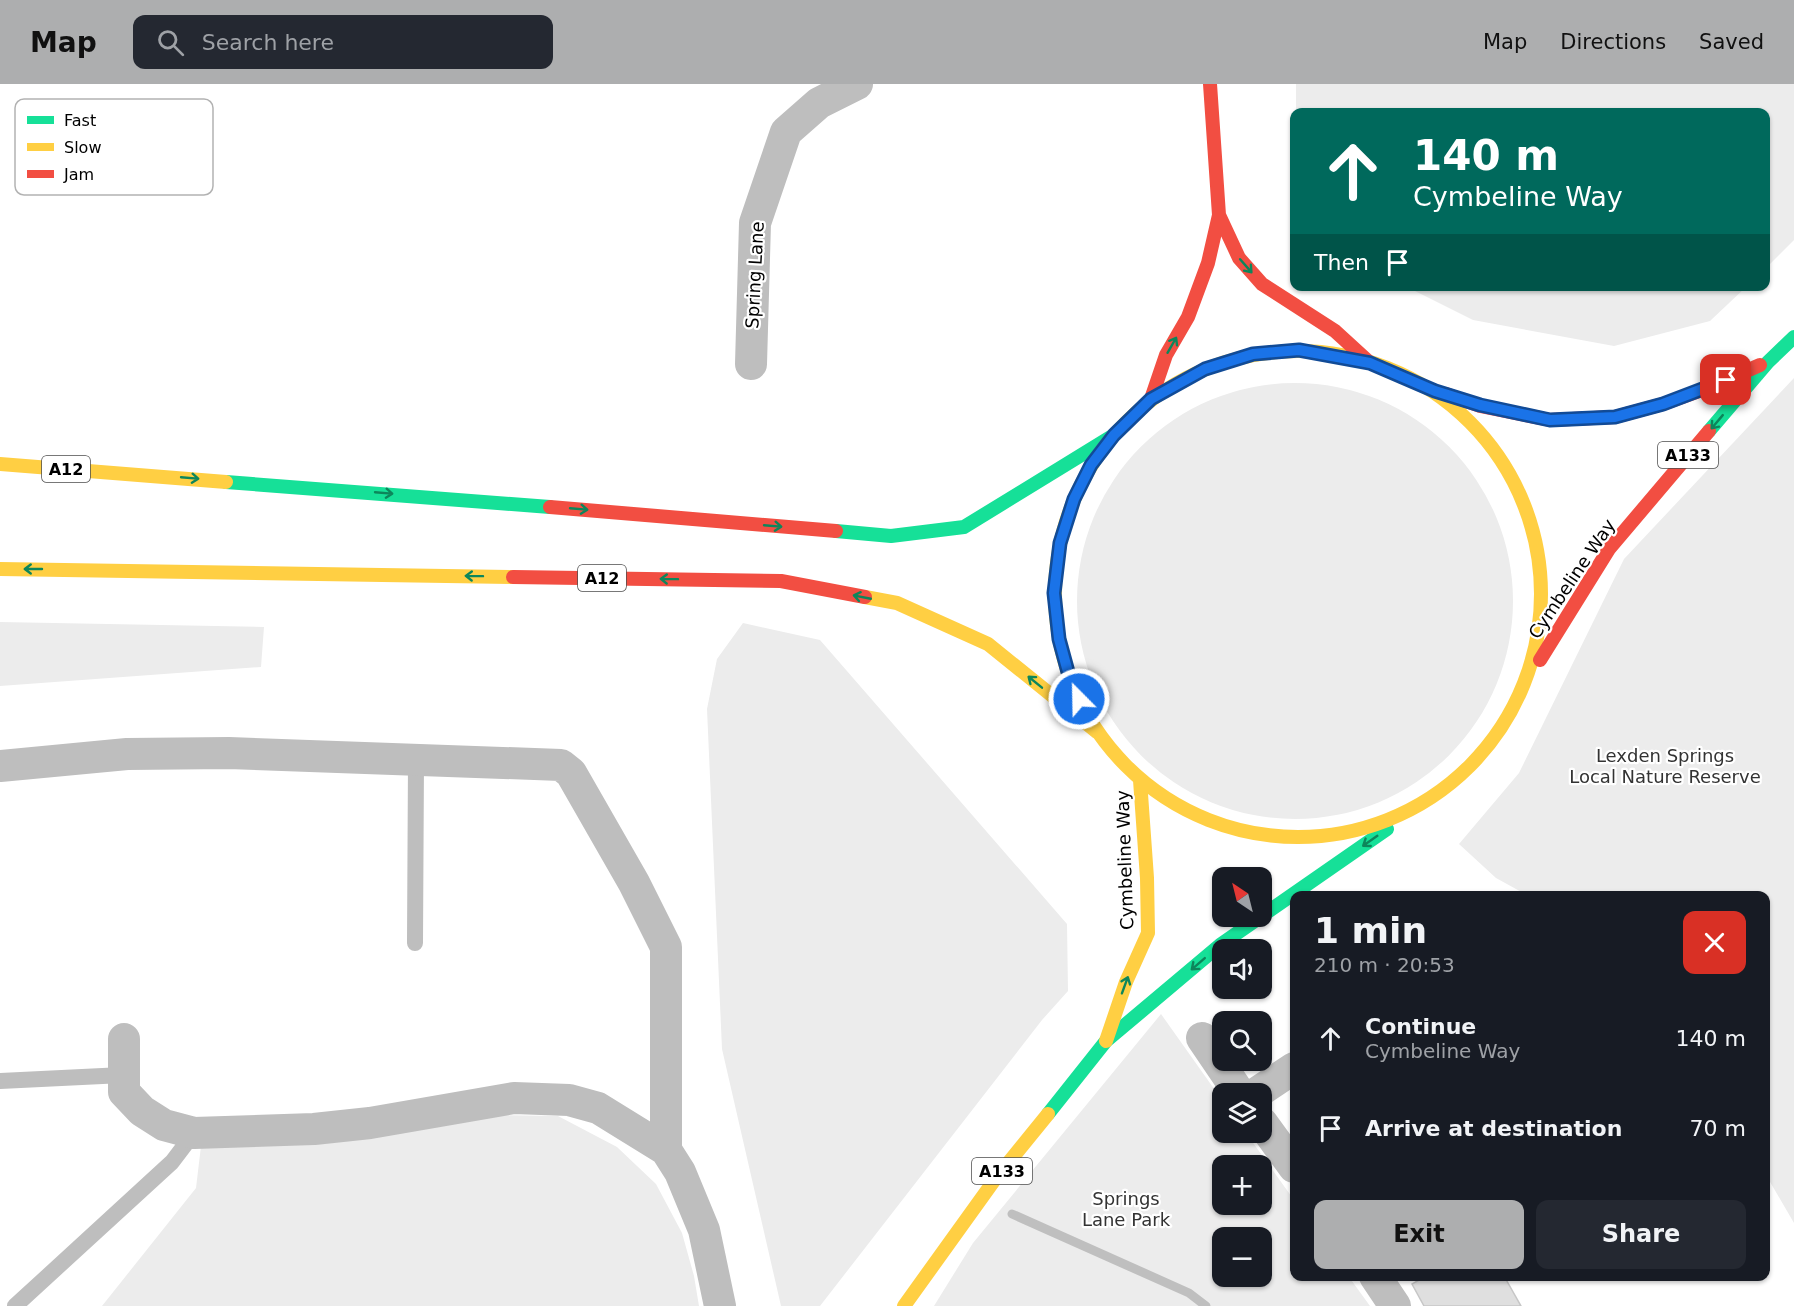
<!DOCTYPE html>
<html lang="en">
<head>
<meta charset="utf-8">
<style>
  body { margin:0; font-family:"DejaVu Sans",sans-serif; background:#242831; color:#f1f3f6; height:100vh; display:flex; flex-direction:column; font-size:22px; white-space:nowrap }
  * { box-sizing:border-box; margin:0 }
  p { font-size:20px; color:#9ea1a6 }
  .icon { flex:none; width:33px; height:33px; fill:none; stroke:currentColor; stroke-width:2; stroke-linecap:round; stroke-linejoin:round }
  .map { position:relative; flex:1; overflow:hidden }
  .details { position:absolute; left:1290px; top:807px; width:480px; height:390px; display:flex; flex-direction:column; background:#171b24; border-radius:12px; box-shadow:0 2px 4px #0004 }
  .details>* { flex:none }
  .banner { position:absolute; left:1290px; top:24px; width:480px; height:183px; border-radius:12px; box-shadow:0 2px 4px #0004; background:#00695c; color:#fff; overflow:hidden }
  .needle { width:39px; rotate:325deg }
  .tools { position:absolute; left:1212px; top:783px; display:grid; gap:12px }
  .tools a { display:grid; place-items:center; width:60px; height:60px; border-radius:12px; background:#171b24; box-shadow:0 2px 4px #0004; font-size:30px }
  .pin { position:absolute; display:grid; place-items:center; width:51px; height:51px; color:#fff; margin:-26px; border-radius:12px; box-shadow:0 3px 9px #0006 }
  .me { position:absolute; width:66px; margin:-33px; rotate:337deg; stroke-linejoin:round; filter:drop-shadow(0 0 4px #0008) }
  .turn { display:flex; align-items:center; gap:21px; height:126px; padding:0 24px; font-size:27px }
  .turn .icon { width:78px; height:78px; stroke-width:2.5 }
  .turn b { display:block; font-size:42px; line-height:51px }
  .then { display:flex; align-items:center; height:57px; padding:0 24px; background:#0003; gap:12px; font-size:22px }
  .round { display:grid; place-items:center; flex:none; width:63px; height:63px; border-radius:12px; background:#242831 }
  .head { display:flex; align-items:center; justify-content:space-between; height:102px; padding:0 24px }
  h1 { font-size:36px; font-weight:700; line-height:45px }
  .action { display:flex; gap:12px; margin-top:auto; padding:12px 24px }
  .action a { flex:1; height:69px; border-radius:12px; background:#adaeaf; color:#111; font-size:24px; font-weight:700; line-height:69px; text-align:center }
  .action a+a { background:#242831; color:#f1f3f6 }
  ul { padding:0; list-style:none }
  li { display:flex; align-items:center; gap:18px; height:90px; padding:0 24px }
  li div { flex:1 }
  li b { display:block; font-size:22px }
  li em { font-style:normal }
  header { display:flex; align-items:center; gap:36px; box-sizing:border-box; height:84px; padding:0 30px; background:#adaeaf; color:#111 }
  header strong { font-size:28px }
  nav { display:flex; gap:33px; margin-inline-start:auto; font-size:21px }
  .search { width:420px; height:54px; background:#242831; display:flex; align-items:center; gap:15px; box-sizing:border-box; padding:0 21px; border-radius:12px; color:#9ea1a6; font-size:22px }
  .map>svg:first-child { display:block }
</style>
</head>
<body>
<header>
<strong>Map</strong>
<div class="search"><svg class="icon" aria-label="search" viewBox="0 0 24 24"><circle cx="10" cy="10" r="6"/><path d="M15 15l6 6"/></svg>Search here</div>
<nav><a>Map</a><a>Directions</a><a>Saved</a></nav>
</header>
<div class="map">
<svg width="1794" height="1222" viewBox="0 0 1794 1222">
  <rect width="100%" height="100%" fill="#fff"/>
  <path fill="#ececec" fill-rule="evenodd" d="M 1296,0 L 1794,0 L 1794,156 L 1766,184 L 1766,28 L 1296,28 Z
    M 1407,203 L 1746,202 L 1746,203 L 1710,237 L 1614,262 L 1473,236 Z
    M 1794,294 L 1794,1139 L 1766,1091 L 1766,812 L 1527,811 L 1496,794 L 1459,760 L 1519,689 L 1624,475 Z
    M1077 517a218 218 0 1 1 436 0a218 218 0 1 1-436 0Z
    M 0,538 L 264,543 L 261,583 L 0,602 Z
    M 743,539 L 820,556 L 1067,840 L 1068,907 L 1042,936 L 820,1222 L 781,1222 L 722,965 L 707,625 L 717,575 Z
    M 1161,930 L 1222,1016 L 1222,1048 L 1246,1049 L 1294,1116 L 1294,1192 L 1349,1193 L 1370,1222 L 934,1222 L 973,1159 ZM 1222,1082 L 1262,1082 L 1262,1120 L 1222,1120 ZM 1222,1154 L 1262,1154 L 1262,1192 L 1222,1192 Z
    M 495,1031 L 558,1032 L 617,1063 L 656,1100 L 682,1149 L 694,1192 L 699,1222 L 102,1222 L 196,1104 L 201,1062 L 332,1059 Z"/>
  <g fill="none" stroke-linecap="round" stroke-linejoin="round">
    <path stroke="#bfbfbf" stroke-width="9" d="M 1012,1130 L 1189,1209 L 1206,1222"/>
  </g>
  <path fill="#dfdfdf" stroke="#c7c7c7" stroke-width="1.5" d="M 1426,1192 L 1504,1192 L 1521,1222 L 1424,1222 L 1412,1200 Z"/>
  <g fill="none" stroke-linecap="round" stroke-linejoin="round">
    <path stroke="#bebebe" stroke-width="16" d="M 415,859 L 416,676
      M 0,997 L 123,991
      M 15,1222 L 172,1078 L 194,1049"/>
    <path stroke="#bebebe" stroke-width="32" d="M 751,280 L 755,139 L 786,48 L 819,19 L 857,0
      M 0,682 L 127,670 L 229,669 L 561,681 L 571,689 L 634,799 L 666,863 L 666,1066
      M 1202,954 L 1240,1010
      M 124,955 L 124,1008 L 142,1027 L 164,1041 L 194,1049 L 314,1045 L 370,1039 L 514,1014 L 569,1016 L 598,1024 L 666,1066 L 680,1088 L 704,1146 L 720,1222
      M 1255,1010 L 1294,984
      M 1262,1039 L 1294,1083
      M 1375,1192 L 1395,1222"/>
    <path stroke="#16e098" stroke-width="14" d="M 1709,347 L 1768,278 L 1794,253
      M 226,398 L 550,423
      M 836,447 L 891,452 L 964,443 L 1114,351
      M 1048,1030 L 1106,957 L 1220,861 L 1387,745"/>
    <path stroke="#ffcf43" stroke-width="14" d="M1055 510a243 243 0 1 1 486 0a243 243 0 1 1-486 0Z
      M 0,380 L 226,398
      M 0,485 L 513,493
      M 865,513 L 897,519 L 988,560 L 1097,648
      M 1106,957 L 1126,898 L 1148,849 L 1147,794 L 1140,696
      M 904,1222 L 996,1094 L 1048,1030"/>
    <path stroke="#f24e42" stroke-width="14" d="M 1219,131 L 1239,174 L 1262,200 L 1335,247 L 1370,279
      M 1446,310 L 1480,322 L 1550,336 L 1615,333 L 1663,320 L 1705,305 L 1760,281
      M 1151,315 L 1166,271 L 1188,233 L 1208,179 L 1219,131 L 1210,0
      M 550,423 L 836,447
      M 513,493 L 781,497 L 865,513
      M 1540,576 L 1609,465 L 1709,347"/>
  </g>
  <defs><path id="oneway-shaft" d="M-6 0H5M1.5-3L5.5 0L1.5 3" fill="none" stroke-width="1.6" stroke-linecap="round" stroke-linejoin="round" transform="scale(1.5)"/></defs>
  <g stroke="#0d865b">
    <use href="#oneway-shaft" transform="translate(1246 182) rotate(49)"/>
    <use href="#oneway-shaft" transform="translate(1172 261) rotate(-60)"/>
    <use href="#oneway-shaft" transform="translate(1717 338) rotate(130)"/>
    <use href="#oneway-shaft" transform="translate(190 394) rotate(5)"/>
    <use href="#oneway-shaft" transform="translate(384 409) rotate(5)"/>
    <use href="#oneway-shaft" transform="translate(579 425) rotate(5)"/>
    <use href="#oneway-shaft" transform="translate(773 442) rotate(5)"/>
    <use href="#oneway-shaft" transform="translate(33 485) rotate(180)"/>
    <use href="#oneway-shaft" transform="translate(474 492) rotate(-179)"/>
    <use href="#oneway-shaft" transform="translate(669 495) rotate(-179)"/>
    <use href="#oneway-shaft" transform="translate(862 513) rotate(-169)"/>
    <use href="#oneway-shaft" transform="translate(1035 598) rotate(-141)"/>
    <use href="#oneway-shaft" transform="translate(1370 757) rotate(145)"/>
    <use href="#oneway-shaft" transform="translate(1198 880) rotate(139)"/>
    <use href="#oneway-shaft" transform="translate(1125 901) rotate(-70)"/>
  </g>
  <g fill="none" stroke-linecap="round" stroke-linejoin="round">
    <defs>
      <path id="route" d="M 1079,615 L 1071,599 L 1059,555 L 1054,509 L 1060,459 L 1074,415 L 1091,381 L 1114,351 L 1151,315 L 1205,285 L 1253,270 L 1299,266 L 1370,279 L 1435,307 L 1480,321 L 1550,336 L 1615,333 L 1663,320 L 1726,296"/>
    </defs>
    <use href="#route" stroke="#114b97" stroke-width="15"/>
    <use href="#route" stroke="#1a73e8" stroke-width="10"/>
  </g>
  <g text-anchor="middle" stroke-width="4.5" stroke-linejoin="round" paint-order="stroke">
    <g fill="#fff" stroke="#4c4c4c" stroke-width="1.5">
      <rect x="1658" y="358" width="60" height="26" rx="4.5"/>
      <rect x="42" y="372" width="48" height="26" rx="4.5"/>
      <rect x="578" y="481" width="48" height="26" rx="4.5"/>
      <rect x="972" y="1074" width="60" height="26" rx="4.5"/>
    </g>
    <g font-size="16" font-weight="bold" fill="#000">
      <text x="1688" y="377">A133</text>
      <text x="66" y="391">A12</text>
      <text x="602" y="500">A12</text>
      <text x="1002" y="1093">A133</text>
    </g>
    <g font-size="18" fill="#000" stroke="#fff">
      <text transform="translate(755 191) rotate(-87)" y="6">Spring Lane</text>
      <text transform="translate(1572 495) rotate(-56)" y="6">Cymbeline Way</text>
      <text transform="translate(1125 776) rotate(-92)" y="6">Cymbeline Way</text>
    </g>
    <g font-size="18" fill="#333" stroke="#fff">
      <text x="1665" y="678">Lexden Springs<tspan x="1665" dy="21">Local Nature Reserve</tspan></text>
      <text x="1126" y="1121">Springs<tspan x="1126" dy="21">Lane Park</tspan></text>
    </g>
  </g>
  <rect x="15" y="15" width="198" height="96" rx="9" fill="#fff" stroke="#b2b2b2" stroke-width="1.5"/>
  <rect x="27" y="32" width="27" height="8" fill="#16e098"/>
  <rect x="27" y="59" width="27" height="8" fill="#ffcf43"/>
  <rect x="27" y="86" width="27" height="8" fill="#f24e42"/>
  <g font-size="16" fill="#000">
    <text x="64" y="42">Fast</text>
    <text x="64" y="69">Slow</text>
    <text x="64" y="96">Jam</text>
  </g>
</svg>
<div class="tools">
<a><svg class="needle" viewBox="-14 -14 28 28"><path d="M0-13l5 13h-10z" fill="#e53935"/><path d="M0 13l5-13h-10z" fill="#9ea1a6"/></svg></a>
<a><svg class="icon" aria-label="sound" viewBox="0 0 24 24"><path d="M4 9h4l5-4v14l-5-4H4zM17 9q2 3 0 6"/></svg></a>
<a><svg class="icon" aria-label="search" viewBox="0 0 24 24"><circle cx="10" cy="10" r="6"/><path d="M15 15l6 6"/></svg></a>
<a><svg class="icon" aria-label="layers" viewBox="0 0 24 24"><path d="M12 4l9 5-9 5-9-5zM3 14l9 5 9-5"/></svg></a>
<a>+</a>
<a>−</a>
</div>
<div class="pin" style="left:1726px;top:296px;background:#d93025"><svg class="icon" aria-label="arrive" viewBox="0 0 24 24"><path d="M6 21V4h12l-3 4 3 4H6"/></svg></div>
<svg class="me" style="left:1079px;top:615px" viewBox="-20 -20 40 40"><circle r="17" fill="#1a73e8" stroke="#fff" stroke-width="3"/><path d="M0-11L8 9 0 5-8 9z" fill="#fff"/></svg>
<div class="banner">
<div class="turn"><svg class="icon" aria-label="ahead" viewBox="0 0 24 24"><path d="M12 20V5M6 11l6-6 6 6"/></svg><div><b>140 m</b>Cymbeline Way</div></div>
<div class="then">Then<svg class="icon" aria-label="arrive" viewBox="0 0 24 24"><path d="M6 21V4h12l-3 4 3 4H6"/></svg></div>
</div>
<section class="details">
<div class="head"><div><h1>1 min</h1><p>210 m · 20:53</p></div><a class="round" style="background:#d93025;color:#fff"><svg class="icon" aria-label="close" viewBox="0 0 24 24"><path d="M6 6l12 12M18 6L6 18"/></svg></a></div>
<ul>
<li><svg class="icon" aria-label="ahead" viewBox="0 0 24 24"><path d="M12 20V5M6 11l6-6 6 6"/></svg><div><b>Continue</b><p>Cymbeline Way</p></div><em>140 m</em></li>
<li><svg class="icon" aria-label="arrive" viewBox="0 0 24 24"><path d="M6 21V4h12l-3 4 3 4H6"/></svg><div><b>Arrive at destination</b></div><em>70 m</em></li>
</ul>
<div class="action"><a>Exit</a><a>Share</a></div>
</section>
</div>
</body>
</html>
